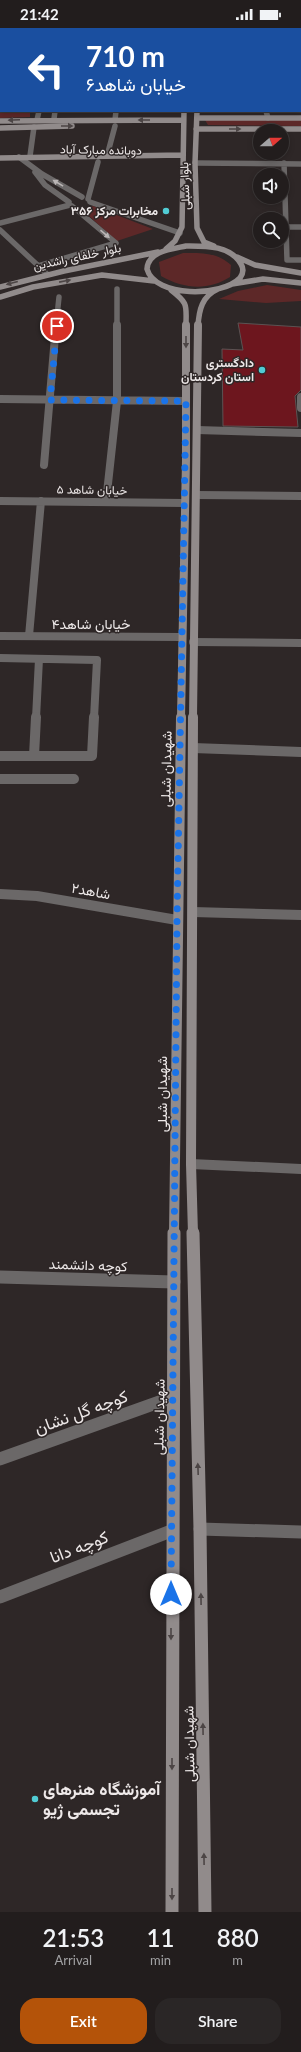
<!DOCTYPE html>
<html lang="en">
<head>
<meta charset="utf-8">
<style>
  body { margin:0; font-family:Lato,Vazirmatn,sans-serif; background:#2a2626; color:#f1f3f6; height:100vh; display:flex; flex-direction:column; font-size:15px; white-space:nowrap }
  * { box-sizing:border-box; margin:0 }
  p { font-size:13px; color:#a2a2a4 }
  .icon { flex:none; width:22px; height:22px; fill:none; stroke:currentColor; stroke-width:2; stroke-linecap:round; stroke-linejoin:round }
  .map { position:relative; height:1884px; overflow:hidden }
  .panel { display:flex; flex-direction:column; background:#221d1d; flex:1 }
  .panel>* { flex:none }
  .guide { position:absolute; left:0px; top:0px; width:301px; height:84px; box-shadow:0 2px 6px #0003,0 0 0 1px #3f3b3b; background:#1a4fa0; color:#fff; overflow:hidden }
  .needle { width:26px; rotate:70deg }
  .fabs { position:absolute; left:253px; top:96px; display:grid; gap:8px }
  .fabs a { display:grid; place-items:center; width:36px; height:36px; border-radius:50%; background:#221d1d; box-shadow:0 2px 6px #0003,0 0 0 1px #3f3b3b; font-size:20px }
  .pin { position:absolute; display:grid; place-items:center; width:34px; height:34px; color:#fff; margin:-17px; border:2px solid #fff; border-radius:50%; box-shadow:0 1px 4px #0007 }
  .me { position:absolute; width:44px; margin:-22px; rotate:0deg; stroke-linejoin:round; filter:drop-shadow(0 0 3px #0008) }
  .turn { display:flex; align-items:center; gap:14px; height:84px; padding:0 20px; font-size:18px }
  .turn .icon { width:52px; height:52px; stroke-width:2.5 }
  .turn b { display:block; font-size:28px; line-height:34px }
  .eta { display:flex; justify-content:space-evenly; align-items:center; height:68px; text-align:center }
  .eta b { font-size:24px; font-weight:600; line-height:28px }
  .cta { display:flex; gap:8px; margin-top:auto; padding:8px 20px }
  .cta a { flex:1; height:46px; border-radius:16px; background:#b45309; color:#fff; font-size:16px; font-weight:600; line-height:46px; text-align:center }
  .cta a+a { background:#2a2626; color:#f1f3f6 }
  .status { display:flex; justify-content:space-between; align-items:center; height:28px; padding:0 20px; background:#221d1d; direction:ltr }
  .status svg { height:11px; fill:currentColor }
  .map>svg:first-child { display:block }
</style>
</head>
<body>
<div class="status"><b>21:42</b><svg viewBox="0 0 49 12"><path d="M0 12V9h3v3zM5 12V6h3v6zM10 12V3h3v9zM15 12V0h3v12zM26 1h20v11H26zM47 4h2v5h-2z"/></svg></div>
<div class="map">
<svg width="301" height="1884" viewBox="0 0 301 1884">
  <rect width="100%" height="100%" fill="#2e2727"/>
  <path fill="#5d2828" d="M 0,79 L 1,83 L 30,83 L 30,89 L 0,90 Z
    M 301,91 L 301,98 L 208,97 L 205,92 Z
    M 93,178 L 153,201 L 117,213 L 81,181 Z
    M 183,225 C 201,225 217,224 231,237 L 230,249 C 208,263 184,261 161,248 L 159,234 Z
    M 267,257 L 301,262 L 301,273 L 266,275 L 219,271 L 238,263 Z"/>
  <path fill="#6d161e" stroke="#5b5353" d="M 238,295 L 301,299 L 301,362 L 295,368 L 298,399 L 223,398 L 222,321 L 243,322 Z"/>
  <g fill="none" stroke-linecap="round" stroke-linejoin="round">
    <path stroke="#6b6868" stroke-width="5.5" d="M 102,1 L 104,0
      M 299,1 L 301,1
      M 266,83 L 268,90
      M 54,91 L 55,83
      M 37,92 L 39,83
      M 115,92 L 116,83
      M 30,128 L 34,99
      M 107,128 L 115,98
      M 19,129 L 42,146 L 82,169
      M 195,135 L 301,136
      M 284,135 L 287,232 L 301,232
      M 35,144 L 45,157 L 69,174
      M 88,171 L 98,134
      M 90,174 L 180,205
      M 72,178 L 116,215
      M 0,195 L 70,177
      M 287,199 L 301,199
      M 0,202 L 47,246
      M 38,238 L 116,215
      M 117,261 L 117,298
      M 56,298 L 59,269"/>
    <path stroke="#6b6868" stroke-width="8" d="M 301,369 L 301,380
      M 0,371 L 186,373
      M 197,402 L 301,405
      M 44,437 L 56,297
      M 196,467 L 301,468
      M 0,473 L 184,475
      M 106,474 L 117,373 L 117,297
      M 0,608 L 182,609
      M 29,608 L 41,473
      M 193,614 L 301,615
      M 0,630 L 97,632 L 94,690
      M 36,690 L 39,631"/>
    <path stroke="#6b6868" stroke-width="10" d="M 193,720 L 301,724
      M 0,728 L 92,728 L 94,689
      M 34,728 L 36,689
      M 0,751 L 74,751
      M 0,866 L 37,868 L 177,892
      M 193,884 L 301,887
      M 191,1136 L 301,1141"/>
    <path stroke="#6b6868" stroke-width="13" d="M 0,1249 L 174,1254
      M 0,1431 L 173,1369
      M 200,1501 L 301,1504
      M 0,1569 L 171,1503"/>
    <path stroke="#918b8b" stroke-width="5.5" d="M 197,83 L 195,135 L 197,200 L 204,214 L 214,218
      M 197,90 L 301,90
      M 0,93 L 183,92
      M 0,100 L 72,98
      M 196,101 L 301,101
      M 0,130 L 182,127
      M 186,218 C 205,218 230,217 241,236 C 244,241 243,246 240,250 C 222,269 155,270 147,241 C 148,223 172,221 186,218 Z
      M 166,221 L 175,213 L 182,199 L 184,83
      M 237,229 L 255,237 L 301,245
      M 232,256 L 263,251 L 301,255
      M 0,259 L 64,243 L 158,224
      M 171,262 C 189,276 186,277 186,298
      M 0,269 L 33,259 L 102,247 L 154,253
      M 198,298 C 199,282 202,268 218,261"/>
    <path stroke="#918b8b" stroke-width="8" d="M 181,690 L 186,432 L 186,297
      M 193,690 L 198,297"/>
    <path stroke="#918b8b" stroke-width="10" d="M 193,689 L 191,1136 L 193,1206
      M 174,1206 L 181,689"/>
    <path stroke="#918b8b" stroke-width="13" d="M 193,1205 L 200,1501 L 205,1884
      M 172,1884 L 174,1205"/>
  </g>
  <defs><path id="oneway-solid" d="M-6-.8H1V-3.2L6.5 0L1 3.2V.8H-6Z"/></defs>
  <g fill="#4c4545">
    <use href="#oneway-solid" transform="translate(14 92) rotate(178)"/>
    <use href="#oneway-solid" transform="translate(144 92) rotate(-180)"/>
    <use href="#oneway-solid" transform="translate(67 98)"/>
    <use href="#oneway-solid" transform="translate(235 101)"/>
    <use href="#oneway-solid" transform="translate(65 253) rotate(-11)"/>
    <use href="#oneway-solid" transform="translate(12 255) rotate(165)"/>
    <use href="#oneway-solid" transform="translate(186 314) rotate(90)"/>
    <use href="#oneway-solid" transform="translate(198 1441) rotate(-92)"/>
    <use href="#oneway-solid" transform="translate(201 1571) rotate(-91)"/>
    <use href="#oneway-solid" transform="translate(171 1606) rotate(90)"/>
    <use href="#oneway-solid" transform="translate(203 1701) rotate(-91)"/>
    <use href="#oneway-solid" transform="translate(172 1736) rotate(90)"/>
    <use href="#oneway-solid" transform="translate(204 1831) rotate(-91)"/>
    <use href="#oneway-solid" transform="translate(172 1866) rotate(90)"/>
  </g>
  <g fill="#bab5b5">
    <use href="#oneway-solid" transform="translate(58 155) rotate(-149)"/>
    <use href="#oneway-solid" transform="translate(105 206) rotate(41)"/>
  </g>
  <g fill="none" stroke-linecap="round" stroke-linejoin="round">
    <path stroke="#1a73e8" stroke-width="7" stroke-dasharray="0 12.6" d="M 57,298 L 50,372 L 186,373 L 177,892 L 171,1566"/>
  </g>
  <g fill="#51ccd4" stroke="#2e2727" stroke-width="1.5">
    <circle cx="166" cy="183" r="4"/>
    <circle cx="262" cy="342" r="4"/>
    <circle cx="35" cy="1771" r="4"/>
  </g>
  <g text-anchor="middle" stroke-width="3" stroke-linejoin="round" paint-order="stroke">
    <g font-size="12" fill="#eee9e9" stroke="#2e2727">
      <text transform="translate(101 122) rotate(1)" y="4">دوبانده مبارک آباد</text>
      <text transform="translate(185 158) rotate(-92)" y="4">بلوار شبلی</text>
      <text transform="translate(77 229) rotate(-12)" y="4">بلوار خلفای راشدین</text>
      <text transform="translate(92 462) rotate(1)" y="4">خیابان شاهد ۵</text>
    </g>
    <g font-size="12" font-weight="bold" fill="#eee9e9" stroke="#2e2727" text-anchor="end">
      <text x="158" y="187">مخابرات مرکز ۳۵۶</text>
      <text x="254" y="339">دادگستری<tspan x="254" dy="14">استان کردستان</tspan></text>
    </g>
    <g font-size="14" fill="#eee9e9" stroke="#2e2727">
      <text x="91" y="601">خیابان شاهد۴</text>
      <text transform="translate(166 741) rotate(-89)" y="5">شهیدان شبلی</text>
      <text transform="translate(91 863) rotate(10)" y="5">شاهد۲</text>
      <text transform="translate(162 1066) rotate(-90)" y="5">شهیدان شبلی</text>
      <text transform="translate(88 1237) rotate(2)" y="5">کوچه دانشمند</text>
      <text transform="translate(159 1389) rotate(-89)" y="5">شهیدان شبلی</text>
      <text transform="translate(189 1716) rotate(-91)" y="5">شهیدان شبلی</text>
    </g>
    <g font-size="17" fill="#eee9e9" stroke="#2e2727">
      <text transform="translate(81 1384) rotate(-20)" y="6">کوچه گل نشان</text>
      <text transform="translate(79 1519) rotate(-21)" y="6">کوچه دانا</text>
    </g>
    <g font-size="17" font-weight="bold" fill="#eee9e9" stroke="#2e2727" text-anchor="start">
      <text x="43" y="1767">آموزشگاە هنرهای<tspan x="43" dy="20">تجسمی ژیو</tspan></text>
    </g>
  </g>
</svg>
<div class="fabs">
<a><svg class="needle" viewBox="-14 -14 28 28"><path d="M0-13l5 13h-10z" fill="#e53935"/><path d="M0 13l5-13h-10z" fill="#a2a2a4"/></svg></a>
<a><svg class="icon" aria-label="sound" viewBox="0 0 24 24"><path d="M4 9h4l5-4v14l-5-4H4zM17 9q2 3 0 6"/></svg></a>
<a><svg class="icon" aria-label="search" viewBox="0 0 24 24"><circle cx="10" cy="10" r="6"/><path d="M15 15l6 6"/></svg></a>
</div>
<div class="pin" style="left:57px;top:298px;background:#d93025"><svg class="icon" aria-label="arrive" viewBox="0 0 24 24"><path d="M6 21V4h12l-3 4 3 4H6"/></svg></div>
<svg class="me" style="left:171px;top:1566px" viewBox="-20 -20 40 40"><circle r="19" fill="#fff"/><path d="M0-13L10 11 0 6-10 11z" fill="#1a73e8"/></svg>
<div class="guide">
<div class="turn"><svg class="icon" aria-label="left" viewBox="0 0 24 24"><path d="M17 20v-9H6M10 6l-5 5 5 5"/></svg><div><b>710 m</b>خیابان شاهد۶</div></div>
</div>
</div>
<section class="panel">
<div class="eta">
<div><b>21:53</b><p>Arrival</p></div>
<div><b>11</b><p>min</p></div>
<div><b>880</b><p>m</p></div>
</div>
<div class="cta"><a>Exit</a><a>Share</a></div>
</section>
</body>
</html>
